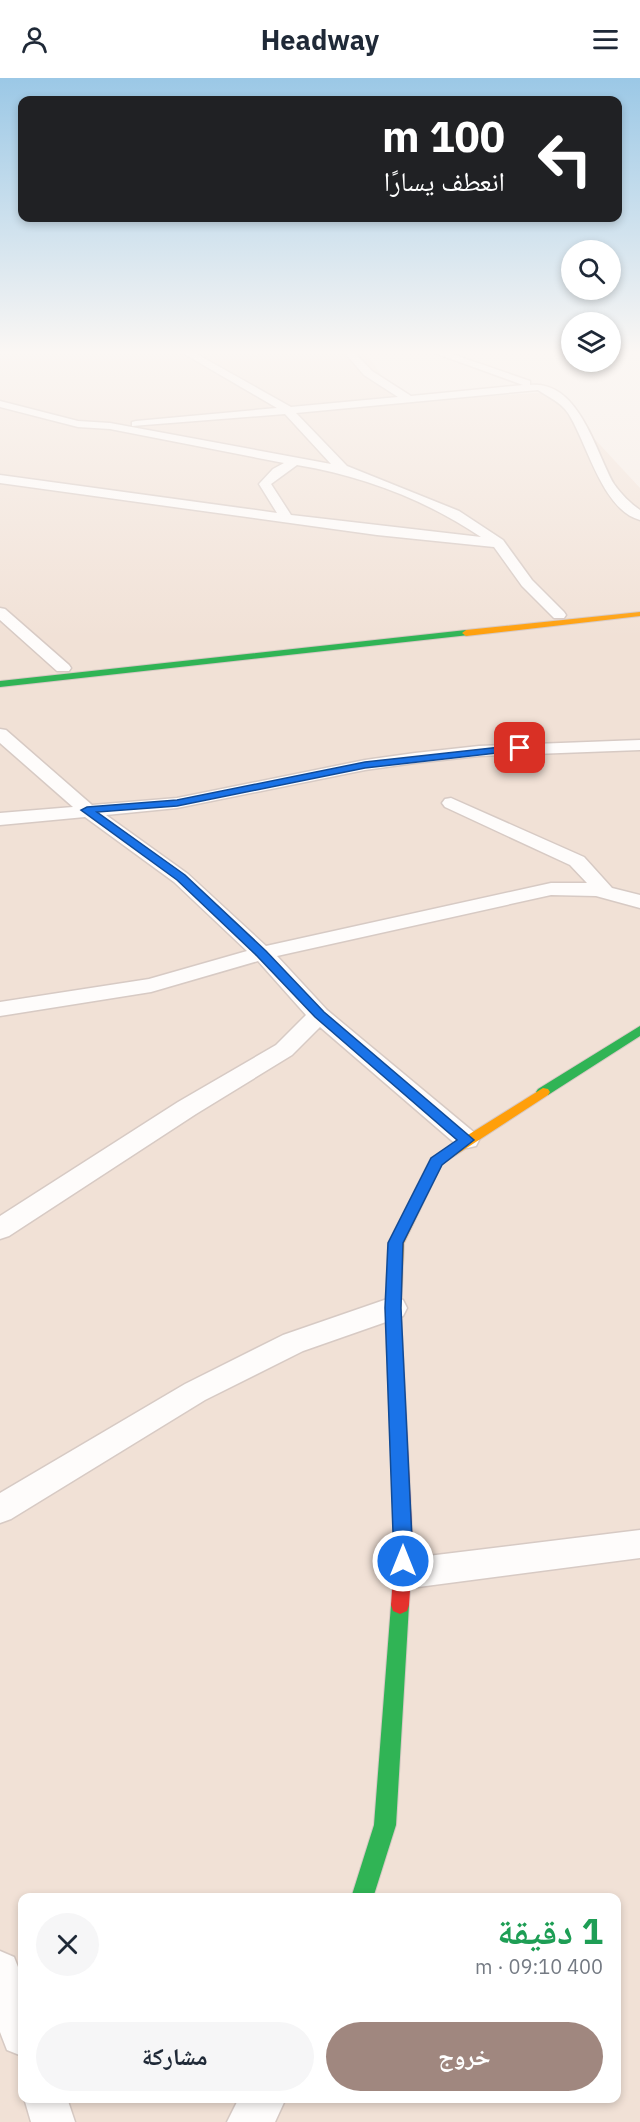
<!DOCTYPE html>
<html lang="ar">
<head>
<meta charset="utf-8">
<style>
  body { margin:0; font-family:"IBM Plex Sans","Noto Naskh Arabic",sans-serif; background:#f6f6f7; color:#1f2937; direction:rtl; height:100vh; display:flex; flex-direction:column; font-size:22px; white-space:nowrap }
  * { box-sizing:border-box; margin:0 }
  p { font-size:20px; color:#747a83 }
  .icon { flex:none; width:33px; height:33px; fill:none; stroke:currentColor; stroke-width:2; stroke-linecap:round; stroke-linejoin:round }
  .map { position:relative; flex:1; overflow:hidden; direction:ltr }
  .side { position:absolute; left:18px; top:1815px; width:603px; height:210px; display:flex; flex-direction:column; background:#fff; border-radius:12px; box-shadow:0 3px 9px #0003; direction:rtl }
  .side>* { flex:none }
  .banner { position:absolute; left:18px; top:18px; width:604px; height:126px; border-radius:12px; box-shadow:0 3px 9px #0003; direction:rtl; background:#202124; color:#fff; overflow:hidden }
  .tools { position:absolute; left:561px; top:162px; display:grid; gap:12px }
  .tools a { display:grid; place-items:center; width:60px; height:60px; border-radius:50%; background:#fff; box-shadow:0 3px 9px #0003; font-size:30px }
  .pin { position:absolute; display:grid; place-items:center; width:51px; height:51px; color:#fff; margin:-26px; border-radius:12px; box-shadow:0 3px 9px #0006 }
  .me { position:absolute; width:66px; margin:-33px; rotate:0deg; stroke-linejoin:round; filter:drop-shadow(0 0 4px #0008) }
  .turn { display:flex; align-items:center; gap:21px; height:126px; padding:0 18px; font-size:27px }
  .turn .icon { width:78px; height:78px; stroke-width:2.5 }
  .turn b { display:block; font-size:42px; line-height:51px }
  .round { display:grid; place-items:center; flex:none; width:63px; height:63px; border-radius:32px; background:#f6f6f7 }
  .headline { display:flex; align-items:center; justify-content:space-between; height:102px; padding:0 18px }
  h1 { font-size:36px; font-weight:700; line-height:45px; color:#1e9e55 }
  .cta { display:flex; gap:12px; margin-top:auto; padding:12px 18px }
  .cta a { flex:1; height:69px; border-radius:36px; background:#a0877f; color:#fff; font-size:24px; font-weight:700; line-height:69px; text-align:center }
  .cta a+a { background:#f6f6f7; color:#1f2937 }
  header { display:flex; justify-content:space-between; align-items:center; height:78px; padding:0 18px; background:#fff; font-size:27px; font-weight:700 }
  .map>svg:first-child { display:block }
</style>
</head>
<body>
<header><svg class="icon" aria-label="menu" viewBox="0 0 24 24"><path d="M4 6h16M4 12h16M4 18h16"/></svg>Headway<svg class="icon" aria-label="person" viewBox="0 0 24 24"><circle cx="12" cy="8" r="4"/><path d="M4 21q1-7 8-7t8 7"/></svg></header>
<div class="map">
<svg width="640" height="2044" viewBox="0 0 640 2044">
  <rect width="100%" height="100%" fill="#f6ede6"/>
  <path fill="#f1e1d6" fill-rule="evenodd" d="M 0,274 L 365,274 L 400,324 L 551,314 L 640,410 L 640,2044 L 0,2044 ZM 22,1820 L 616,1820 L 616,2020 L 22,2020 Z"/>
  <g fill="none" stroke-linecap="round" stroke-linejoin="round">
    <defs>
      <path id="street" d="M 181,274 L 193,274 L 291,329 L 398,319 L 364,297 L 344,274 L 354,274 L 372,293 L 411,318 L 523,307 L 432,274 L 446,274 L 530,303 L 530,307 C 579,302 595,373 614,406 C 621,416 630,425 640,432 L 640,442 C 602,432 587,364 568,335 C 561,324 548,319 538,312 L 296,335 L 347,388 L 459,433 L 503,462 L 532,502 L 564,534 L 566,537 L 564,540 L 554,540 L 522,508 L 494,469 L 377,457 L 0,405 L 0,397 L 277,435 L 259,406 L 273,391 L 284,385 L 110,351 L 78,349 L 0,329 L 0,323 L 78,343 L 110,345 L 331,386 L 285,336 L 132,348 L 132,344 L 136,343 L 277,330 ZM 297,387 C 363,398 426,422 481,459 L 291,437 L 271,406 Z
        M 0,530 L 5,531 L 69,587 L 71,590 L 69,593 L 57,593 L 0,542 Z
        M 0,651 L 6,652 L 92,727 L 177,720 L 365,682 L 415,675 L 479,668 L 640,662 L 640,672 L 479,678 L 415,685 L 365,692 L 177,730 L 106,737 L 188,796 L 266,868 L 551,805 L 587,805 L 570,787 L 445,729 L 442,725 L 445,721 L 451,720 L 584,779 L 612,810 L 640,817 L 640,830 L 596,818 L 551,817 L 277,878 L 327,932 L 476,1056 L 479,1062 L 476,1068 L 467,1070 L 458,1068 L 320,949 L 292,977 L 196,1036 L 9,1158 L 0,1161 L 0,1138 L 178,1024 L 276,967 L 306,937 L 258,883 L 151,914 L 0,938 L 0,924 L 149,901 L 247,873 L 174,804 L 85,739 L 0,747 L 0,735 L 73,729 L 0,665 Z
        M 393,1219 L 403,1222 L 407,1230 L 403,1238 L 303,1273 L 205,1322 L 11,1441 L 0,1445 L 0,1415 L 185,1306 L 283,1257 Z
        M 640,1452 L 640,1480 L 403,1511 L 391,1507 L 386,1496 L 391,1485 L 403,1481 Z
        M 0,1873 L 14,1879 L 22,1899 L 22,1978 L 7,1972 L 0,1954 Z
        M 24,2020 L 67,2020 L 75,2044 L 31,2044 Z
        M 239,2020 L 286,2020 L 275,2044 L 227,2044 Z"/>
      <path id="fast" d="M 466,552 L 469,553 L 469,557 L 0,609 L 0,603 Z
        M 640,948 L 640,958 L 548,1017 L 538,1017 L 536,1014 L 538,1011 Z
        M 400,1518 L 407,1521 L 409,1527 L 396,1747 L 373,1820 L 351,1820 L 374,1747 L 391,1527 L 393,1521 Z"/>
      <path id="slow" d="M 640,534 L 640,538 L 466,558 L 462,555 L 466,552 Z
        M 543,1010 L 548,1011 L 550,1014 L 548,1017 L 442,1086 L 404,1165 L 401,1233 L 399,1237 L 393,1239 L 387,1237 L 385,1233 L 388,1165 L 431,1080 Z"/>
      <path id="jam" d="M 393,1227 L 399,1229 L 401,1233 L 413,1470 L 409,1527 L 407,1533 L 400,1536 L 393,1533 L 391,1527 L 395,1470 L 385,1233 L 387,1229 Z"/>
    </defs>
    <use href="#street" stroke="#d7cac4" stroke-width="3"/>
    <use href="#fast" stroke="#d6c8c3" stroke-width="2"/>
    <use href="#slow" stroke="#d6c8c3" stroke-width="2"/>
    <use href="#jam" stroke="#d6c8c3" stroke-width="2"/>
    <use href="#street" fill="#fefcfb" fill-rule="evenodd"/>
    <use href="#fast" fill="#30b455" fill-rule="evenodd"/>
    <use href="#slow" fill="#ff9f0a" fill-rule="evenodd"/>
    <use href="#jam" fill="#e5322d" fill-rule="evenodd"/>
  </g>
  <linearGradient id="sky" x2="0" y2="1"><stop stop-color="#9bc8e6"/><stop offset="0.49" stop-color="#fbf7f4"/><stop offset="1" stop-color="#fbf7f4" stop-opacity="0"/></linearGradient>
  <rect width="640" height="560" fill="url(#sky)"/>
  <path fill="#1a73e8" stroke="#114b97" stroke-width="1.5" d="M 520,667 L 525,670 L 524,672 L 365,690 L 177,728 L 97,734 L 185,797 L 266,873 L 324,934 L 474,1062 L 442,1087 L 403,1165 L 401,1230 L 413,1483 L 410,1489 L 403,1491 L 397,1489 L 394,1483 L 385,1230 L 388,1165 L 431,1080 L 457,1062 L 315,939 L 257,878 L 177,802 L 81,732 L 87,729 L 177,722 L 365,684 Z"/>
</svg>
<div class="tools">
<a><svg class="icon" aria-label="search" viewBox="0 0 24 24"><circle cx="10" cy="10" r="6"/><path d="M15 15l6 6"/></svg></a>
<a><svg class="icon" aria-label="layers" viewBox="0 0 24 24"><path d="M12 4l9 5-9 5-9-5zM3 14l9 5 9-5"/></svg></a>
</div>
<div class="pin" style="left:520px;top:670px;background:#d93025"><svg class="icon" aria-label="arrive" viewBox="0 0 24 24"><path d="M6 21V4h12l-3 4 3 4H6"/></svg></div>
<svg class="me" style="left:403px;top:1483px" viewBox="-20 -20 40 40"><circle r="17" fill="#1a73e8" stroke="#fff" stroke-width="3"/><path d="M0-11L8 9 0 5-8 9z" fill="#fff"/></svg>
<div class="banner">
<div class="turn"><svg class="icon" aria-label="left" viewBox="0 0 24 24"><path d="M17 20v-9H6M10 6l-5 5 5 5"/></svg><div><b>100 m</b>انعطف يسارًا</div></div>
</div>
<section class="side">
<div class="headline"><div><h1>1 دقيقة</h1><p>400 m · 09:10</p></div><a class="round"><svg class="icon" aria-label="close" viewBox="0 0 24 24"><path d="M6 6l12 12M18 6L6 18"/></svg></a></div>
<div class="cta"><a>خروج</a><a>مشاركة</a></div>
</section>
</div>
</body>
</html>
